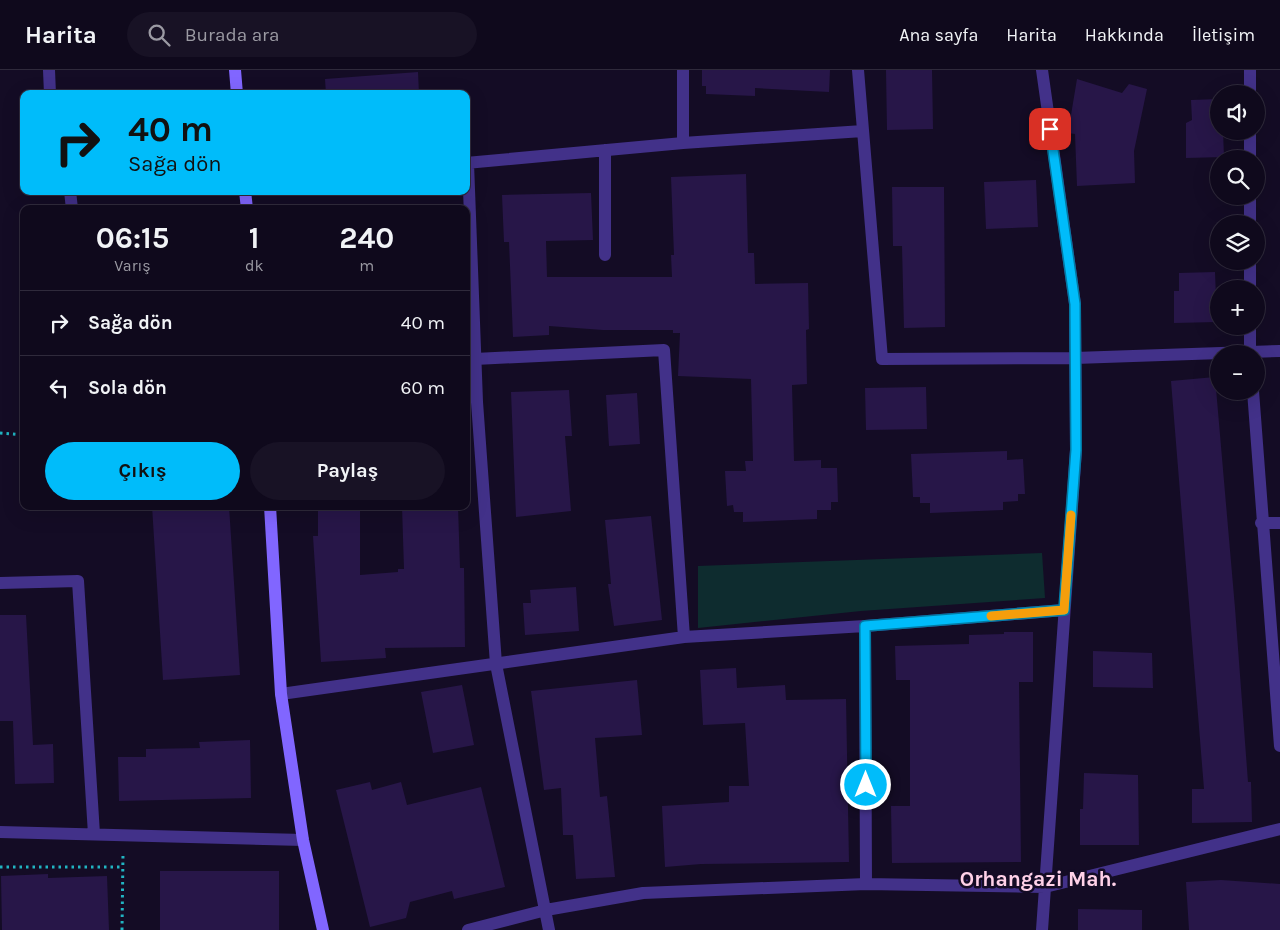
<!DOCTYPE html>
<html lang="tr">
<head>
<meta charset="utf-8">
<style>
  body { margin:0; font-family:Karla,sans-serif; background:#181225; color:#f1f3f6; height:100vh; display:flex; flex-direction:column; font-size:19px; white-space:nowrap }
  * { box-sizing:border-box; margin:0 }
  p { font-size:16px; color:#9b9aa3 }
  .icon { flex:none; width:28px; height:28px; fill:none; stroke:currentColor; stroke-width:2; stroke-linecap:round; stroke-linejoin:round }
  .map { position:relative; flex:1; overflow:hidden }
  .panel { position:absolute; left:20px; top:135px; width:450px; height:305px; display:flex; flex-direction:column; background:#0f091c; border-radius:10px; box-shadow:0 5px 20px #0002,0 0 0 1px #2f2a3b }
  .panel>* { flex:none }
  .banner { position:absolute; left:20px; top:20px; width:450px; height:105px; border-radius:10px; box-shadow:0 5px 20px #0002,0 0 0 1px #2f2a3b; background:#00bcfa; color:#111; overflow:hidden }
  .buttons { position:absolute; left:1210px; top:15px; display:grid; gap:10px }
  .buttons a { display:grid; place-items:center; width:55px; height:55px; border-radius:50%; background:#0f091c; box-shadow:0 5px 20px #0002,0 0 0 1px #2f2a3b; font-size:25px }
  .pin { position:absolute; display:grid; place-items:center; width:42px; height:42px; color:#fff; margin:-21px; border-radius:10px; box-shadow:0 2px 8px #0006 }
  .me { position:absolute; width:55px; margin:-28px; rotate:0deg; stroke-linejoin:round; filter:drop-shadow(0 0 4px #0008) }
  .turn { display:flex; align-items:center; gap:18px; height:105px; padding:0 25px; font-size:22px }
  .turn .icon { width:65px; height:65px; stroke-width:2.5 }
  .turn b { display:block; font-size:35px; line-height:42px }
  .eta { display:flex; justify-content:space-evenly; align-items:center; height:85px; text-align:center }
  .eta b { font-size:30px; font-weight:700; line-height:35px }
  .button { display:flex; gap:10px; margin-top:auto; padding:10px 25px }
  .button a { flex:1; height:58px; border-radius:30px; background:#00bcfa; color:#111; font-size:20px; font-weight:700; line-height:58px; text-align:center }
  .button a+a { background:#181225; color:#f1f3f6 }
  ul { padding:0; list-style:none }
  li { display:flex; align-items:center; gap:15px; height:65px; padding:0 25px; border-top:1px solid #2f2a3b }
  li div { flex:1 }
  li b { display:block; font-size:19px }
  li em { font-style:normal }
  header { display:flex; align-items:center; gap:30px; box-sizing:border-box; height:70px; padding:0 25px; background:#0f091c; border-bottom:1px solid #2f2a3b }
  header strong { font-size:24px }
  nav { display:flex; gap:28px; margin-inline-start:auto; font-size:18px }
  .search { width:350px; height:45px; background:#181225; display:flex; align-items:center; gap:12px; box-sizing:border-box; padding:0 18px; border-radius:28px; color:#9b9aa3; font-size:19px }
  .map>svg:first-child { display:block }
</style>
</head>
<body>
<header>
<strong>Harita</strong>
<div class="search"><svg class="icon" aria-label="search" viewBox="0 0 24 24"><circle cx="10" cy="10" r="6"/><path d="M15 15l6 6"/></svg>Burada ara</div>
<nav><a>Ana sayfa</a><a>Harita</a><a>Hakkında</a><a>İletişim</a></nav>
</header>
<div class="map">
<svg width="1280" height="860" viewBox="0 0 1280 860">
  <rect width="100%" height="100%" fill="#140c25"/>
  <path fill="#0e2c2f" d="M 1042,483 L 1045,528 L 861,541 L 698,558 L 698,496 Z"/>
  <path fill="#271648" d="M 702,0 L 830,0 L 829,22 L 755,18 L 755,26 L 706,24 L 706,16 L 702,16 Z
    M 886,0 L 932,0 L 933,59 L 887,60 Z
    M 418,2 L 419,24 L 326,24 L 325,9 Z
    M 1077,9 L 1122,23 L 1129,14 L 1147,19 L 1134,81 L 1135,113 L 1077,116 L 1075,64 L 1068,63 Z
    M 1219,29 L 1219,61 L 1223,61 L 1224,87 L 1186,88 L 1186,53 L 1192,50 L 1191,30 Z
    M 746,104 L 748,183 L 754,183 L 755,214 L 808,213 L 809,259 L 806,260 L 807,314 L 792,315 L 794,391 L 821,390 L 821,398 L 837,398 L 838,432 L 831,432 L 831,440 L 817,440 L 817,449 L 743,452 L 743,442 L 734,442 L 733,435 L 727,436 L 725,401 L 746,401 L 745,391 L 753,391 L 751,309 L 678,306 L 680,263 L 673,263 L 673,260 L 603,260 L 549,256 L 549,265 L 513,267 L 509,172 L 504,172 L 502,125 L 591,123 L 593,170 L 546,171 L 547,207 L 672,207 L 671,185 L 674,185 L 671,107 Z
    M 1036,110 L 1038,157 L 986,159 L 984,112 Z
    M 892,117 L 944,117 L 945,257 L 904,258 L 902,176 L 893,176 Z
    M 1215,202 L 1217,252 L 1174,253 L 1174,221 L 1179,221 L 1179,203 Z
    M 1215,307 L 1235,538 L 1248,712 L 1251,712 L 1252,752 L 1192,753 L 1192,719 L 1204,719 L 1171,311 Z
    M 926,317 L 927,359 L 866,360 L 865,318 Z
    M 569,320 L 572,366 L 565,366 L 571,441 L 516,447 L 511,322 Z
    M 637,323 L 640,374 L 609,376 L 606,325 Z
    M 1007,381 L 1007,390 L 1023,389 L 1025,424 L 1018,424 L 1018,431 L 1003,432 L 1003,440 L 930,443 L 930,433 L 920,433 L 920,427 L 913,427 L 911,384 Z
    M 152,436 L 229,436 L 240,605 L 163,610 Z
    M 318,436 L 360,436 L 360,505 L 398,502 L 398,499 L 404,499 L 402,436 L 458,436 L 460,498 L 464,498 L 465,577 L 385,578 L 386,588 L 321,592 L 313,466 L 318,466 Z
    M 651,446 L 662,550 L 614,556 L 608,514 L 611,514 L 605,450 Z
    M 576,517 L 579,561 L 525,565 L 523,533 L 531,533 L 530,520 Z
    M 0,545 L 26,545 L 33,675 L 53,674 L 54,713 L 15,714 L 13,651 L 0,651 Z
    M 1004,562 L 1033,562 L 1033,612 L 1019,612 L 1021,792 L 892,793 L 891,736 L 910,736 L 910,610 L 896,610 L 895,576 L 969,574 L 969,565 L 1004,564 Z
    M 1093,581 L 1152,583 L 1153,618 L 1093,617 Z
    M 736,598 L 737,618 L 785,615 L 786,630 L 846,629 L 849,792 L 701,794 L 665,797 L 662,736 L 729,732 L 729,716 L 749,716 L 745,653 L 703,655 L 700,600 Z
    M 637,610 L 642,665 L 595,668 L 600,727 L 607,726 L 615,807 L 576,809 L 573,765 L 563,765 L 561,718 L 544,720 L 531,621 Z
    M 462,615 L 474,675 L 433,683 L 421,622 Z
    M 250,670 L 251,728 L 119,731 L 118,687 L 146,687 L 146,679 L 200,678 L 199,672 Z
    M 1084,703 L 1138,705 L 1139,775 L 1080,775 L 1080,739 L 1083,739 Z
    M 370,712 L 372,720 L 401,712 L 407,735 L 481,717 L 505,817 L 454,829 L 452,821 L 410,832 L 406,848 L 370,857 L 336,720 Z
    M 160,801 L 279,801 L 279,860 L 160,860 Z
    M 48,804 L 48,808 L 107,806 L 109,860 L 2,860 L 1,806 Z
    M 1221,810 L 1280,814 L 1280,860 L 1189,860 L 1186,812 Z
    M 1078,839 L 1142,840 L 1142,860 L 1078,860 Z"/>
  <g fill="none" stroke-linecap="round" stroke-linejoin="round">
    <path stroke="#21b4c2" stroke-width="3" stroke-dasharray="2.5 4" stroke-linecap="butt" d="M 0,363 L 24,365
      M 0,797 L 123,797
      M 122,860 L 123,783"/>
    <path stroke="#423189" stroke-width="12" d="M 49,0 L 50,24
      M 858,0 L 882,289 L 1075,288 L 1280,281
      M 1042,0 L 1075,234 L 1076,380 L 1042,860
      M 1250,24 L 1250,0
      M 683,73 L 683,0
      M 605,80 L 605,185
      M 1250,89 L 1250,61
      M 466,93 L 683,73 L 863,61
      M 468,93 L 477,332 L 496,594 L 549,860
      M 70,121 L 72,139
      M 1250,154 L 1250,126
      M 1250,219 L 1250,191
      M 1250,256 L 1250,284
      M 475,289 L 664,280 L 684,567
      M 1253,321 L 1280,676
      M 1261,453 L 1280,453
      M 0,513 L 78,511 L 94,764
      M 281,624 L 684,567 L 865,556 L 1064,540
      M 0,762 L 303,770
      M 866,814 L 1045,817 L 1280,759
      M 468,860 L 546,840 L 643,823 L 866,814 L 865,556"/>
    <path stroke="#8166ff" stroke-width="12" d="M 235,0 L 237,24
      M 245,121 L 247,139
      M 270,436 L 281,624 L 303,770 L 323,860"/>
  </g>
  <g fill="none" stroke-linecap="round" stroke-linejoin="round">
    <defs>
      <path id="route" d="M 866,715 L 865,556 L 1064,540 L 1076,380 L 1075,234 L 1050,59"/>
    </defs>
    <use href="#route" stroke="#007aa2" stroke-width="12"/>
    <use href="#route" stroke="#00bcfa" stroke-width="9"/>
    <path stroke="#f59e0b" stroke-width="9" d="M 991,546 L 1064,540 L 1071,445"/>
  </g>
  <g text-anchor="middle" stroke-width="5" stroke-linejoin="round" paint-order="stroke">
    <g font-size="21" font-weight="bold" fill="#ffd1e8" stroke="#140c25">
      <text x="1038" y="816">Orhangazi Mah.</text>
    </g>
  </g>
</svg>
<div class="buttons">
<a><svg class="icon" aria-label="sound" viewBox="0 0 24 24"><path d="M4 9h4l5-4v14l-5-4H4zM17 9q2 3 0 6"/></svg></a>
<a><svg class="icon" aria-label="search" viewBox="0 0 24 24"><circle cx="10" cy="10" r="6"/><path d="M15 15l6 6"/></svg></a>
<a><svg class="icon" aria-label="layers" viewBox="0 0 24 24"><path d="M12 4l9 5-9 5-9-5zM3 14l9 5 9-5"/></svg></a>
<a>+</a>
<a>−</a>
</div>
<div class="pin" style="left:1050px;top:59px;background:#d93025"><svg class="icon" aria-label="arrive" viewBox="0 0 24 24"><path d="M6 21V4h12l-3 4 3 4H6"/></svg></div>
<svg class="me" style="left:866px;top:715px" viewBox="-20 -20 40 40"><circle r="17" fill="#00bcfa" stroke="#fff" stroke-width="3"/><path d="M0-11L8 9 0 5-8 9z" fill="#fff"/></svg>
<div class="banner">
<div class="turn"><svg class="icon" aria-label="right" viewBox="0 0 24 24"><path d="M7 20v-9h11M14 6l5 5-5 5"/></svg><div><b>40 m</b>Sağa dön</div></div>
</div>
<section class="panel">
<div class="eta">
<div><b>06:15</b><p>Varış</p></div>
<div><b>1</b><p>dk</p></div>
<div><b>240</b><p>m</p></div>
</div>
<ul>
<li><svg class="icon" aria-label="right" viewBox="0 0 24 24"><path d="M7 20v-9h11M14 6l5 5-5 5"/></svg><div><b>Sağa dön</b></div><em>40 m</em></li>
<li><svg class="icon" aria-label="left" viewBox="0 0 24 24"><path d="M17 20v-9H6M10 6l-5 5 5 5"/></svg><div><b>Sola dön</b></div><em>60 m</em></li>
</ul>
<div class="button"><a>Çıkış</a><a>Paylaş</a></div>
</section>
</div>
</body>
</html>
